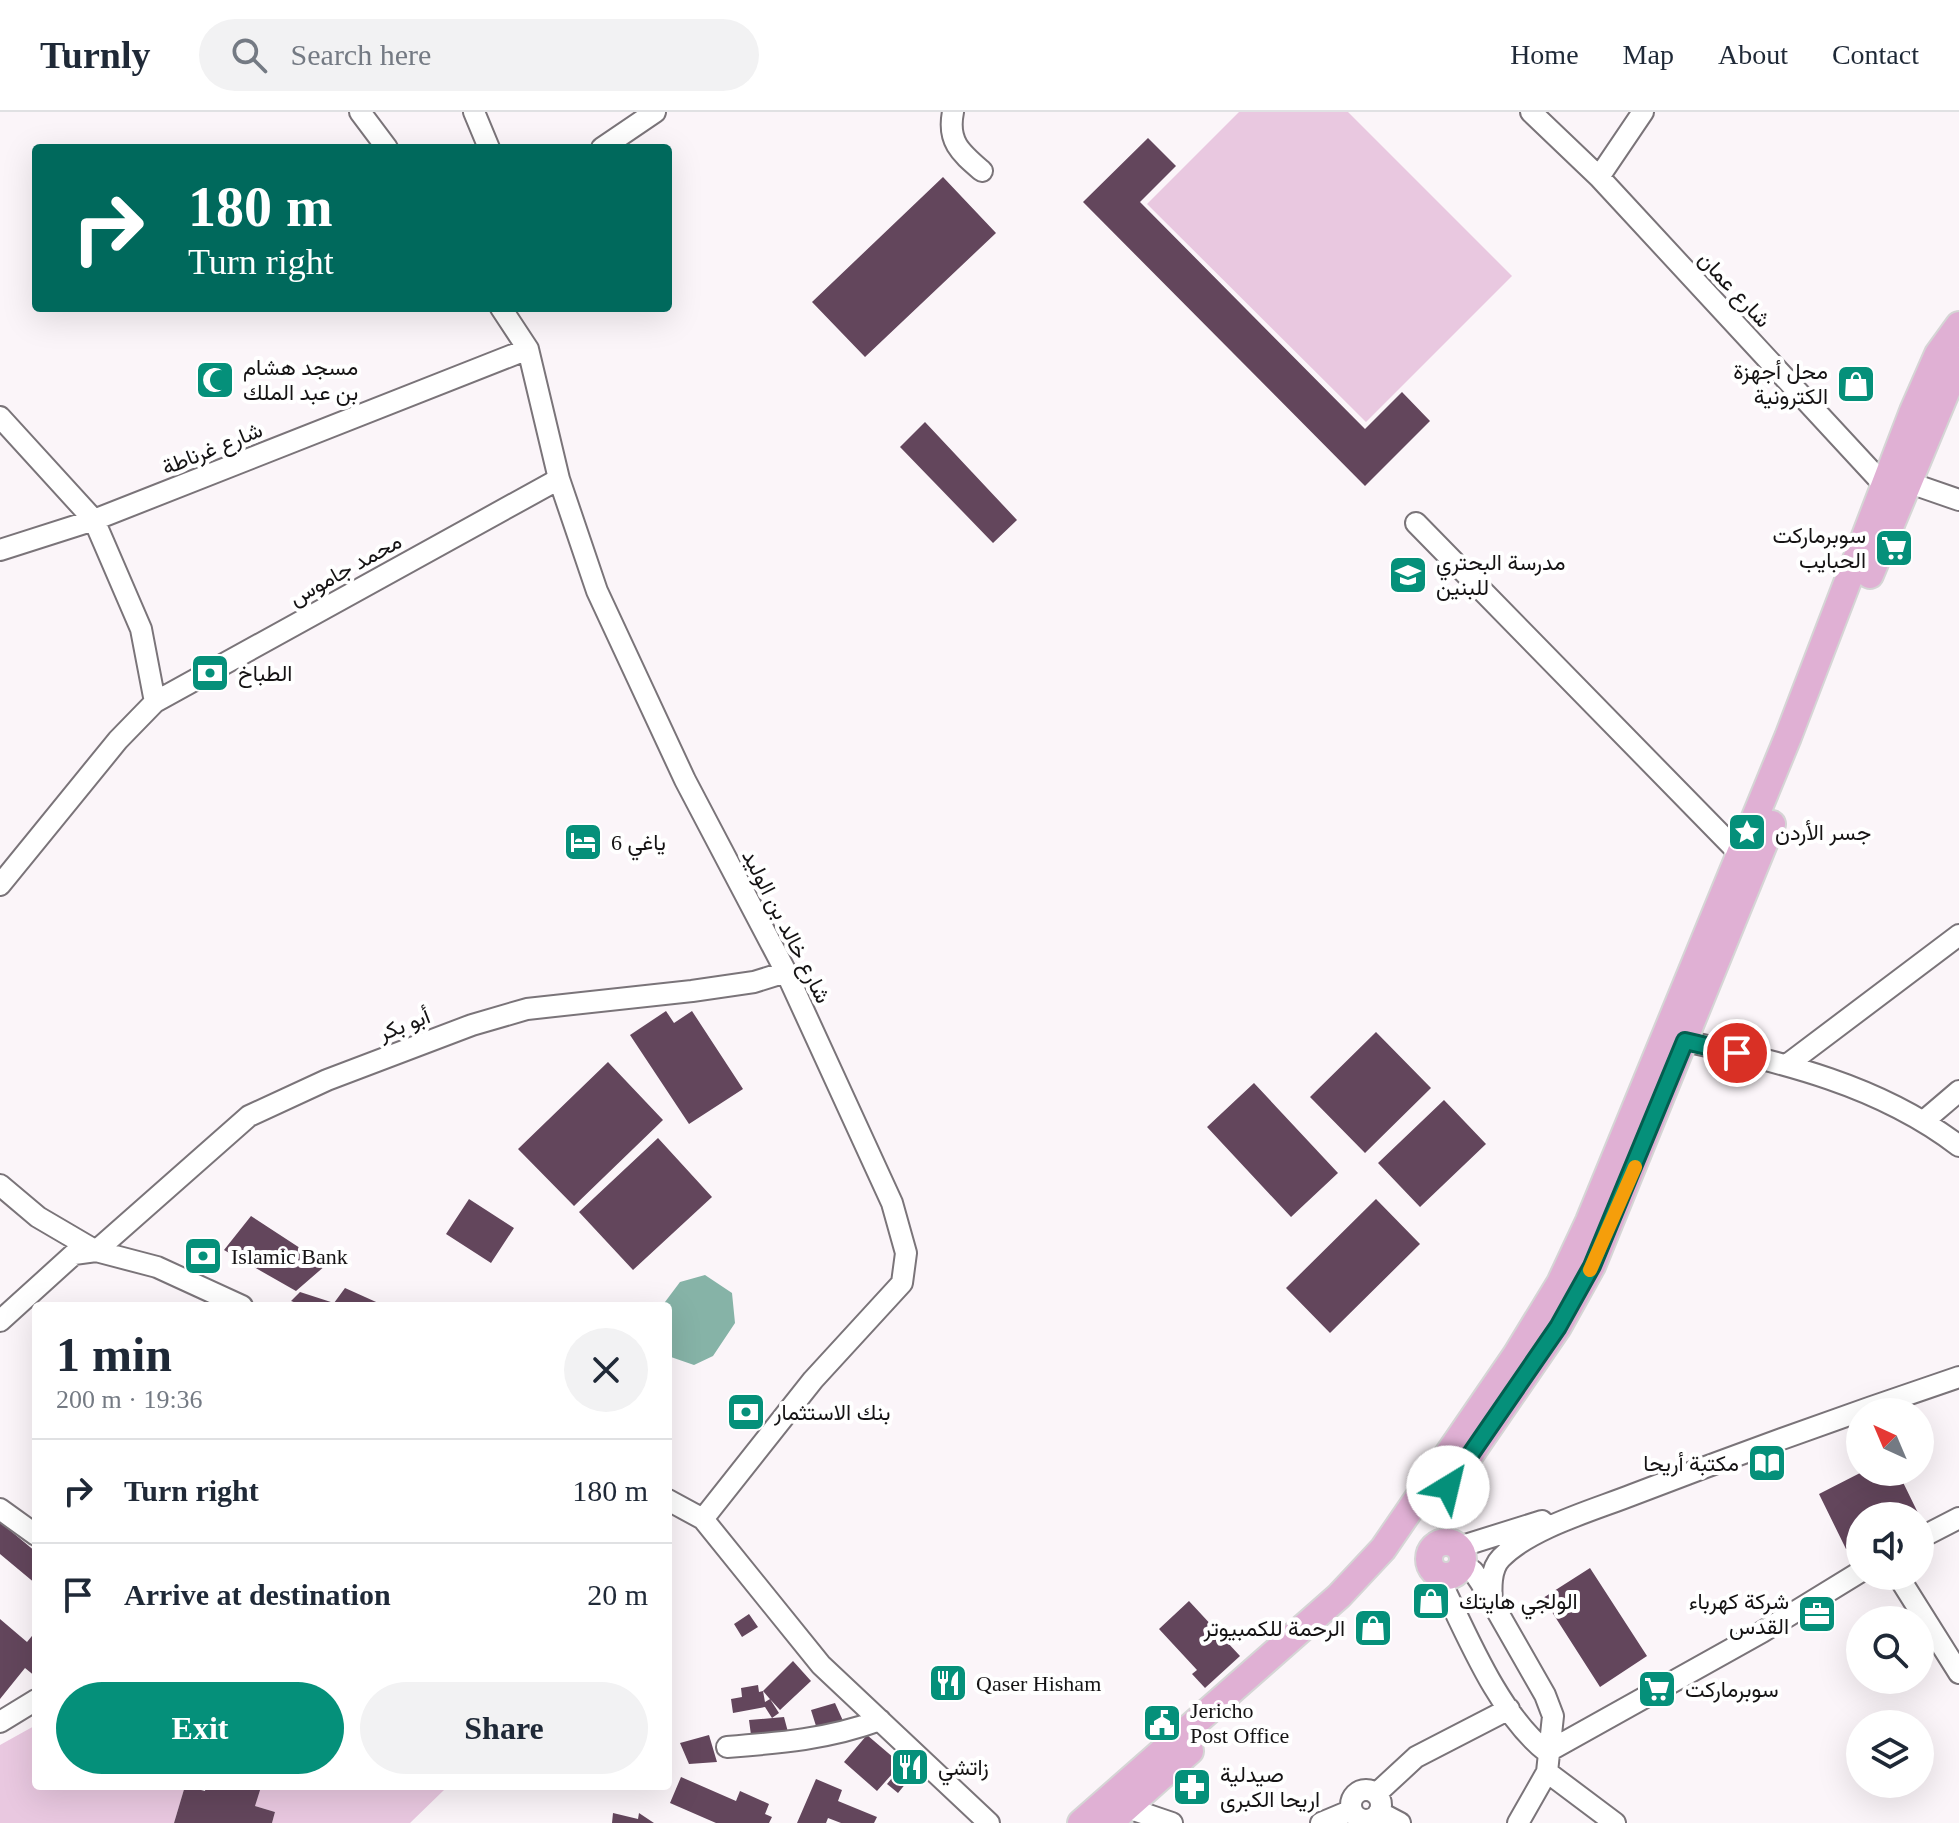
<!DOCTYPE html>
<html lang="en">
<head>
<meta charset="utf-8">
<style>
  body { margin:0; font-family:"Times New Roman",Vazirmatn,serif; background:#f2f2f3; color:#1f2937; height:100vh; display:flex; flex-direction:column; font-size:30px; white-space:nowrap }
  * { box-sizing:border-box; margin:0 }
  p { font-size:26px; color:#747a83 }
  .icon { flex:none; width:44px; height:44px; fill:none; stroke:currentColor; stroke-width:2; stroke-linecap:round; stroke-linejoin:round }
  .map { position:relative; flex:1; overflow:hidden }
  .panel { position:absolute; left:32px; top:1190px; width:640px; height:488px; display:flex; flex-direction:column; background:#fff; border-radius:8px; box-shadow:0 8px 32px #0002 }
  .panel>* { flex:none }
  .top-card { position:absolute; left:32px; top:32px; width:640px; height:168px; border-radius:8px; box-shadow:0 8px 32px #0002; background:#00695c; color:#fff; overflow:hidden }
  .needle { width:52px; rotate:316deg }
  .buttons { position:absolute; left:1846px; top:1286px; display:grid; gap:16px }
  .buttons a { display:grid; place-items:center; width:88px; height:88px; border-radius:50%; background:#fff; box-shadow:0 8px 32px #0002; font-size:40px }
  .pin { position:absolute; display:grid; place-items:center; width:68px; height:68px; color:#fff; margin:-34px; border:4px solid #fff; border-radius:50%; box-shadow:0 2px 8px #0007 }
  .me { position:absolute; width:88px; margin:-44px; rotate:36deg; stroke-linejoin:round; filter:drop-shadow(0 0 6px #0008) }
  .turn { display:flex; align-items:center; gap:28px; height:168px; padding:0 24px; font-size:36px }
  .turn .icon { width:104px; height:104px; stroke-width:2.5 }
  .turn b { display:block; font-size:56px; line-height:68px }
  .round { display:grid; place-items:center; flex:none; width:84px; height:84px; border-radius:42px; background:#f2f2f3 }
  .overview { display:flex; align-items:center; justify-content:space-between; height:136px; padding:0 24px }
  h1 { font-size:48px; font-weight:800; line-height:60px }
  .action { display:flex; gap:16px; margin-top:auto; padding:16px 24px }
  .action a { flex:1; height:92px; border-radius:48px; background:#05907a; color:#fff; font-size:32px; font-weight:800; line-height:92px; text-align:center }
  .action a+a { background:#f2f2f3; color:#1f2937 }
  ul { padding:0; list-style:none }
  li { display:flex; align-items:center; gap:24px; height:104px; padding:0 24px; border-top:2px solid #e0e1e3 }
  li div { flex:1 }
  li b { display:block; font-size:30px }
  li em { font-style:normal }
  header { display:flex; align-items:center; gap:48px; box-sizing:border-box; height:112px; padding:0 40px; background:#fff; border-bottom:2px solid #e0e1e3 }
  header strong { font-size:38px }
  nav { display:flex; gap:44px; margin-inline-start:auto; font-size:28px }
  .search { width:560px; height:72px; background:#f2f2f3; display:flex; align-items:center; gap:20px; box-sizing:border-box; padding:0 28px; border-radius:44px; color:#747a83; font-size:30px }
  .map>svg:first-child { display:block }
</style>
</head>
<body>
<header>
<strong>Turnly</strong>
<div class="search"><svg class="icon" aria-label="search" viewBox="0 0 24 24"><circle cx="10" cy="10" r="6"/><path d="M15 15l6 6"/></svg>Search here</div>
<nav><a>Home</a><a>Map</a><a>About</a><a>Contact</a></nav>
</header>
<div class="map">
<svg width="1959" height="1711" viewBox="0 0 1959 1711">
  <rect width="100%" height="100%" fill="#fbf5f9"/>
  <path fill="#e9c8e0" d="M 1239,0 L 1348,0 L 1512,164 L 1366,310 L 1147,92 Z
    M 36,1613 L 36,1674 L 185,1674 L 174,1711 L 0,1711 L 0,1633 Z
    M 258,1674 L 438,1674 L 444,1678 L 410,1711 L 272,1711 L 275,1700 L 255,1694 Z"/>
  <path fill="#86b3a7" d="M 705,1163 L 732,1181 L 735,1211 L 713,1244 L 694,1253 L 668,1244 L 668,1194 L 662,1194 L 680,1170 Z"/>
  <path fill="#63465c" d="M 1148,26 L 1176,54 L 1140,90 L 1365,317 L 1402,280 L 1430,309 L 1365,374 L 1083,90 Z
    M 943,65 L 996,121 L 865,245 L 812,190 Z
    M 925,310 L 1017,408 L 993,431 L 900,335 Z
    M 666,899 L 674,911 L 692,899 L 743,977 L 689,1012 L 630,923 Z
    M 1376,920 L 1431,976 L 1365,1041 L 1310,985 Z
    M 608,950 L 663,1008 L 574,1094 L 518,1037 Z
    M 1254,971 L 1338,1061 L 1291,1105 L 1207,1015 Z
    M 1444,988 L 1486,1032 L 1420,1095 L 1378,1051 Z
    M 658,1026 L 712,1085 L 633,1158 L 579,1100 Z
    M 469,1087 L 514,1116 L 491,1151 L 446,1122 Z
    M 1376,1087 L 1420,1132 L 1330,1221 L 1286,1176 Z
    M 251,1104 L 326,1153 L 296,1179 L 224,1138 Z
    M 345,1176 L 385,1194 L 304,1194 L 291,1189 L 300,1180 L 334,1191 Z
    M 1862,1360 L 1898,1360 L 1918,1401 L 1912,1404 L 1860,1404 L 1860,1430 L 1846,1437 L 1819,1382 Z
    M 0,1410 L 36,1440 L 36,1472 L 0,1442 Z
    M 1590,1456 L 1647,1544 L 1600,1575 L 1543,1486 Z
    M 1189,1489 L 1240,1544 L 1205,1576 L 1192,1562 L 1197,1558 L 1159,1517 Z
    M 749,1502 L 758,1515 L 742,1525 L 734,1512 Z
    M 0,1507 L 27,1530 L 36,1519 L 36,1565 L 25,1556 L 0,1587 Z
    M 793,1549 L 811,1569 L 780,1598 L 769,1586 L 763,1579 L 765,1590 L 770,1587 L 779,1601 L 772,1606 L 765,1595 L 733,1601 L 731,1587 L 742,1585 L 741,1576 L 758,1573 L 759,1580 L 763,1579 Z
    M 835,1591 L 844,1611 L 816,1614 L 811,1598 Z
    M 784,1605 L 788,1620 L 751,1623 L 749,1608 Z
    M 709,1623 L 717,1650 L 689,1652 L 680,1631 Z
    M 867,1623 L 901,1652 L 877,1679 L 844,1650 Z
    M 896,1661 L 907,1670 L 898,1681 L 887,1672 Z
    M 681,1665 L 736,1689 L 740,1679 L 769,1692 L 765,1702 L 772,1705 L 769,1711 L 716,1711 L 670,1691 Z
    M 816,1667 L 842,1678 L 838,1689 L 877,1705 L 874,1711 L 841,1711 L 828,1706 L 826,1711 L 797,1711 Z
    M 185,1674 L 205,1679 L 206,1674 L 261,1675 L 255,1694 L 275,1700 L 272,1711 L 174,1711 Z
    M 613,1701 L 638,1707 L 639,1701 L 654,1711 L 612,1711 Z"/>
  <g fill="none" stroke-linecap="round" stroke-linejoin="round">
    <defs>
      <path id="minor" d="M 360,0 L 387,36
        M 474,0 L 489,36
        M 953,0 C 947,30 961,41 982,59
        M 1531,0 L 1599,65 L 1885,374 L 1907,370 L 1959,388
        M 602,36 L 655,0
        M 1599,65 L 1643,0
        M 501,196 L 528,237 L 559,367 L 597,479 L 685,668 L 786,860 L 892,1091 L 906,1141 L 902,1171 L 813,1268 L 703,1407
        M 0,305 L 94,408 L 141,517 L 155,590 L 118,628 L 0,773
        M 1416,411 L 1740,742
        M 0,438 L 94,408 L 528,237
        M 155,590 L 559,367
        M 1685,929 C 1783,951 1878,972 1959,1034
        M 1788,952 L 1959,823
        M 1925,1008 L 1959,979
        M 0,1073 L 38,1105 L 96,1139 L 157,1155 L 242,1194
        M 96,1139 L 249,1004 L 327,968 L 472,913 L 527,897 L 692,879 L 754,870 L 786,860
        M 0,1209 L 74,1142 L 96,1139
        M 668,1388 L 703,1407 L 821,1553 L 989,1711
        M 0,1397 L 36,1423
        M 1920,1426 L 1959,1406
        M 1459,1435 L 1542,1409
        M 1462,1453 L 1473,1459 L 1481,1471 L 1545,1583 L 1553,1604 L 1547,1660 L 1518,1711
        M 1443,1463 L 1443,1474 C 1468,1526 1501,1605 1547,1640
        M 1898,1464 L 1959,1561
        M 1492,1492 C 1491,1477 1490,1457 1501,1446 C 1530,1416 1594,1398 1632,1383 C 1741,1341 1849,1302 1959,1265
        M 0,1610 L 36,1588
        M 727,1635 C 780,1631 829,1627 880,1608
        M 1547,1640 L 1762,1520 L 1860,1460
        M 1547,1660 L 1615,1711
        M1351 1693a15 15 0 1 1 30 0a15 15 0 1 1-30 0Z
        M 1376,1682 L 1416,1645 L 1509,1597
        M 1119,1693 L 1172,1711
        M 1379,1700 L 1400,1711
        M 1321,1711 L 1352,1698"/>
      <path id="major" d="M 1870,463 L 1959,249
        M 1444,1381 L 1558,1215 L 1592,1154 L 1772,712
        M1429 1447a17 17 0 1 1 34 0a17 17 0 1 1-34 0Z
        M 1081,1711 L 1339,1484 L 1383,1437 L 1516,1243 L 1560,1171 L 1589,1109 L 1788,625 L 1913,299 L 1938,242 L 1959,213
        M 1109,1711 L 1190,1639"/>
    </defs>
    <use href="#minor" stroke="#7a7479" stroke-width="24"/>
    <use href="#major" stroke="#d5d5d5" stroke-width="30"/>
    <use href="#minor" stroke="#fff" stroke-width="20"/>
    <use href="#major" stroke="#e0b0d4" stroke-width="26"/>
  </g>
  <g fill="none" stroke-linecap="round" stroke-linejoin="round">
    <defs>
      <path id="route" d="M 1448,1375 L 1558,1215 L 1592,1154 L 1685,929 L 1737,941"/>
    </defs>
    <use href="#route" stroke="#035e4f" stroke-width="20"/>
    <use href="#route" stroke="#05907a" stroke-width="14"/>
    <path stroke="#f59e0b" stroke-width="14" d="M 1590,1158 L 1635,1055"/>
  </g>
  <defs>
    <symbol id="mosque-square" viewBox="-11 -11 22 22"><rect x="-9" y="-9" width="18" height="18" rx="4" fill="#05907a" stroke="#fff"/><path d="M3.5-4.9A6 6 0 1 0 3.5 4.9A5 5 0 1 1 3.5-4.9Z" fill="#fff"/></symbol>
    <symbol id="shop-square" viewBox="-11 -11 22 22"><rect x="-9" y="-9" width="18" height="18" rx="4" fill="#05907a" stroke="#fff"/><path d="M-5-2.5h2.3a2.7 3.5 0 0 1 5.4 0H5L5.5 6h-11ZM-1.5-2.5h3a1.5 2.3 0 0 0-3 0Z" fill="#fff"/></symbol>
    <symbol id="supermarket-square" viewBox="-11 -11 22 22"><rect x="-9" y="-9" width="18" height="18" rx="4" fill="#05907a" stroke="#fff"/><path d="M-6-5.5h2.5l.6 2H6L4.5 2H-2.5L-4.4-4H-6ZM-1.5 3.2a1.3 1.3 0 1 0 .1 0ZM3 3.2a1.3 1.3 0 1 0 .1 0Z" fill="#fff"/></symbol>
    <symbol id="school-square" viewBox="-11 -11 22 22"><rect x="-9" y="-9" width="18" height="18" rx="4" fill="#05907a" stroke="#fff"/><path d="M0-5L7-2L0 1L-7-2ZM-4 1L0 2.5L4 1V4Q0 6-4 4Z" fill="#fff"/></symbol>
    <symbol id="bank-square" viewBox="-11 -11 22 22"><rect x="-9" y="-9" width="18" height="18" rx="4" fill="#05907a" stroke="#fff"/><path d="M-6-4H6V4H-6ZM0-2.3a2.3 2.3 0 1 0 0 4.6a2.3 2.3 0 1 0 0-4.6Z" fill="#fff"/></symbol>
    <symbol id="sight-square" viewBox="-11 -11 22 22"><rect x="-9" y="-9" width="18" height="18" rx="4" fill="#05907a" stroke="#fff"/><path d="M0-6L1.8-2.2L6-1.7L2.9 1.2L3.7 5.4L0 3.3L-3.7 5.4L-2.9 1.2L-6-1.7L-1.8-2.2Z" fill="#fff"/></symbol>
    <symbol id="hotel-square" viewBox="-11 -11 22 22"><rect x="-9" y="-9" width="18" height="18" rx="4" fill="#05907a" stroke="#fff"/><path d="M-6-4.5h1.5V1H6V5H4.5V3h-9V5H-6ZM-4 0a1.8 1.8 0 1 1 3.6 0ZM.5 0V-2.5h3Q6-2.5 6 0Z" fill="#fff"/></symbol>
    <symbol id="library-square" viewBox="-11 -11 22 22"><rect x="-9" y="-9" width="18" height="18" rx="4" fill="#05907a" stroke="#fff"/><path d="M-6-4Q-3-5.5-.7-3.5V5Q-3 3-6 4ZM6-4Q3-5.5 .7-3.5V5Q3 3 6 4Z" fill="#fff"/></symbol>
    <symbol id="office-square" viewBox="-11 -11 22 22"><rect x="-9" y="-9" width="18" height="18" rx="4" fill="#05907a" stroke="#fff"/><path d="M-6-3h4V-5.5h4V-3h4V5H-6ZM-1-4.5V-3h2v-1.5ZM-6 0V1H6V0Z" fill="#fff"/></symbol>
    <symbol id="restaurant-square" viewBox="-11 -11 22 22"><rect x="-9" y="-9" width="18" height="18" rx="4" fill="#05907a" stroke="#fff"/><path d="M-5-6h1v4h1v-4h1v4h1v-4h1v5L-1.5 .5V6h-2V.5L-5-1ZM5-6V6H3V1.5H1.5Q1.5-4 5-6Z" fill="#fff"/></symbol>
    <symbol id="civic-square" viewBox="-11 -11 22 22"><rect x="-9" y="-9" width="18" height="18" rx="4" fill="#05907a" stroke="#fff"/><path d="M-.6-6.5H3V-4.5H.6V-3L4-1V1h2V6H-6V1h2V-1L-.6-3ZM-1.2 2.5V6h2.4V2.5Z" fill="#fff"/></symbol>
    <symbol id="pharmacy-square" viewBox="-11 -11 22 22"><rect x="-9" y="-9" width="18" height="18" rx="4" fill="#05907a" stroke="#fff"/><path d="M-2-6h4v4h4v4h-4v4h-4v-4h-4v-4h4Z" fill="#fff"/></symbol>
  </defs>
  <g fill-rule="evenodd">
    <use href="#mosque-square" x="193" y="246" width="44" height="44"/>
    <use href="#shop-square" x="1834" y="250" width="44" height="44"/>
    <use href="#supermarket-square" x="1872" y="414" width="44" height="44"/>
    <use href="#school-square" x="1386" y="441" width="44" height="44"/>
    <use href="#bank-square" x="188" y="539" width="44" height="44"/>
    <use href="#sight-square" x="1725" y="698" width="44" height="44"/>
    <use href="#hotel-square" x="561" y="708" width="44" height="44"/>
    <use href="#bank-square" x="181" y="1122" width="44" height="44"/>
    <use href="#bank-square" x="724" y="1278" width="44" height="44"/>
    <use href="#library-square" x="1745" y="1329" width="44" height="44"/>
    <use href="#shop-square" x="1409" y="1467" width="44" height="44"/>
    <use href="#office-square" x="1795" y="1480" width="44" height="44"/>
    <use href="#shop-square" x="1351" y="1494" width="44" height="44"/>
    <use href="#restaurant-square" x="926" y="1549" width="44" height="44"/>
    <use href="#supermarket-square" x="1635" y="1555" width="44" height="44"/>
    <use href="#civic-square" x="1140" y="1589" width="44" height="44"/>
    <use href="#restaurant-square" x="888" y="1633" width="44" height="44"/>
    <use href="#pharmacy-square" x="1170" y="1653" width="44" height="44"/>
  </g>
  <g text-anchor="middle" stroke-width="8" stroke-linejoin="round" paint-order="stroke">
    <g font-size="22" fill="#151314" stroke="#fff">
      <text transform="translate(1735 177) rotate(47)" y="8">شارع عمان</text>
      <text transform="translate(212 336) rotate(-22)" y="8">شارع غرناطة</text>
      <text transform="translate(345 457) rotate(-29)" y="8">محمد جاموس</text>
      <text transform="translate(787 814) rotate(63)" y="8">شارع خالد بن الوليد</text>
      <text transform="translate(404 912) rotate(-21)" y="8">أبو بكر</text>
    </g>
    <g font-size="22" fill="#151314" stroke="#fff" text-anchor="start">
      <text x="243" y="263">مسجد هشام<tspan x="243" dy="25">بن عبد الملك</tspan></text>
      <text x="1828" y="267" text-anchor="end">محل أجهزة<tspan x="1828" dy="25">الكترونية</tspan></text>
      <text x="1866" y="431" text-anchor="end">سوبرماركت<tspan x="1866" dy="25">الحبايب</tspan></text>
      <text x="1436" y="458">مدرسة البحتري<tspan x="1436" dy="25">للبنين</tspan></text>
      <text x="238" y="569">الطباخ</text>
      <text x="1775" y="728">جسر الأردن</text>
      <text x="611" y="738">ياغي 6</text>
      <text x="231" y="1152">Islamic Bank</text>
      <text x="774" y="1308">بنك الاستثمار</text>
      <text x="1739" y="1359" text-anchor="end">مكتبة أريحا</text>
      <text x="1459" y="1497">الولجي هايتك</text>
      <text x="1789" y="1497" text-anchor="end">شركة كهرباء<tspan x="1789" dy="25">القدس</tspan></text>
      <text x="1345" y="1524" text-anchor="end">الرحمة للكمبيوتر</text>
      <text x="976" y="1579">Qaser Hisham</text>
      <text x="1685" y="1585">سوبرماركت</text>
      <text x="1190" y="1606">Jericho<tspan x="1190" dy="25">Post Office</tspan></text>
      <text x="938" y="1663">زاتشي</text>
      <text x="1220" y="1670">صيدلية<tspan x="1220" dy="25">اريحا الكبرى</tspan></text>
    </g>
  </g>
</svg>
<div class="buttons">
<a><svg class="needle" viewBox="-14 -14 28 28"><path d="M0-13l5 13h-10z" fill="#e53935"/><path d="M0 13l5-13h-10z" fill="#747a83"/></svg></a>
<a><svg class="icon" aria-label="sound" viewBox="0 0 24 24"><path d="M4 9h4l5-4v14l-5-4H4zM17 9q2 3 0 6"/></svg></a>
<a><svg class="icon" aria-label="search" viewBox="0 0 24 24"><circle cx="10" cy="10" r="6"/><path d="M15 15l6 6"/></svg></a>
<a><svg class="icon" aria-label="layers" viewBox="0 0 24 24"><path d="M12 4l9 5-9 5-9-5zM3 14l9 5 9-5"/></svg></a>
</div>
<div class="pin" style="left:1737px;top:941px;background:#d93025"><svg class="icon" aria-label="arrive" viewBox="0 0 24 24"><path d="M6 21V4h12l-3 4 3 4H6"/></svg></div>
<svg class="me" style="left:1448px;top:1375px" viewBox="-20 -20 40 40"><circle r="19" fill="#fff"/><path d="M0-13L10 11 0 6-10 11z" fill="#05907a"/></svg>
<div class="top-card">
<div class="turn"><svg class="icon" aria-label="right" viewBox="0 0 24 24"><path d="M7 20v-9h11M14 6l5 5-5 5"/></svg><div><b>180 m</b>Turn right</div></div>
</div>
<section class="panel">
<div class="overview"><div><h1>1 min</h1><p>200 m · 19:36</p></div><a class="round"><svg class="icon" aria-label="close" viewBox="0 0 24 24"><path d="M6 6l12 12M18 6L6 18"/></svg></a></div>
<ul>
<li><svg class="icon" aria-label="right" viewBox="0 0 24 24"><path d="M7 20v-9h11M14 6l5 5-5 5"/></svg><div><b>Turn right</b></div><em>180 m</em></li>
<li><svg class="icon" aria-label="arrive" viewBox="0 0 24 24"><path d="M6 21V4h12l-3 4 3 4H6"/></svg><div><b>Arrive at destination</b></div><em>20 m</em></li>
</ul>
<div class="action"><a>Exit</a><a>Share</a></div>
</section>
</div>
</body>
</html>
